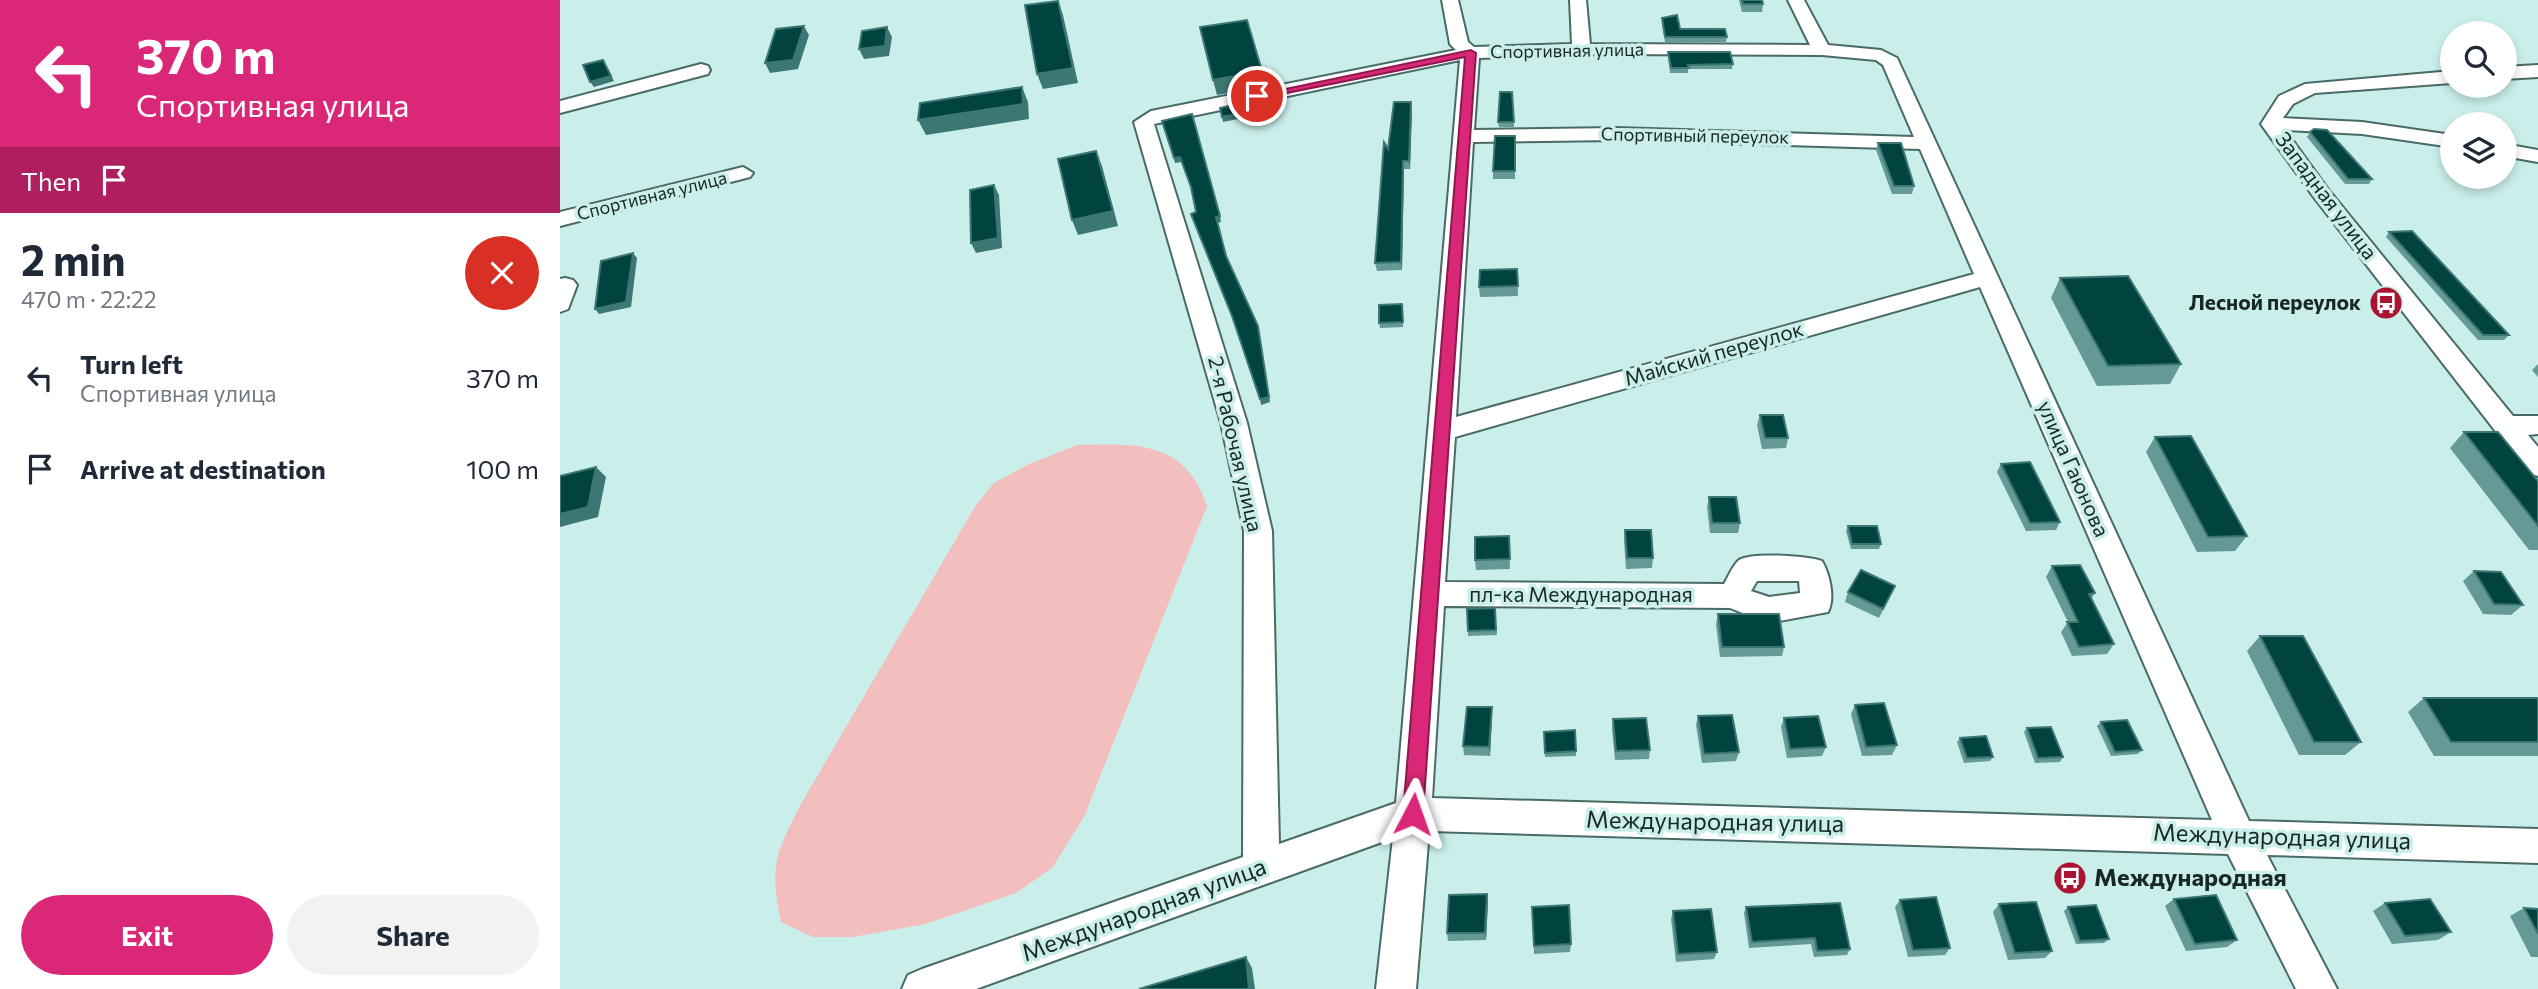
<!DOCTYPE html>
<html lang="en">
<head>
<meta charset="utf-8">
<style>
  body { margin:0; font-family:Commissioner,sans-serif; background:#f2f2f3; color:#1f2937; height:100vh; display:flex; flex-direction:column; font-size:26px; white-space:nowrap }
  * { box-sizing:border-box; margin:0 }
  p { font-size:23px; color:#747a83 }
  .icon { flex:none; width:38px; height:38px; fill:none; stroke:currentColor; stroke-width:2; stroke-linecap:round; stroke-linejoin:round }
  .map { position:relative; flex:1; overflow:hidden }
  .panel { display:flex; flex-direction:column; background:#fff; width:560px }
  .panel>* { flex:none }
  .banner { background:#db2777; color:#fff; overflow:hidden }
  .fabs { position:absolute; left:1880px; top:21px; display:grid; gap:14px }
  .fabs a { display:grid; place-items:center; width:77px; height:77px; border-radius:50%; background:#fff; box-shadow:0 4px 10px #0003; font-size:35px }
  .pin { position:absolute; display:grid; place-items:center; width:60px; height:60px; color:#fff; margin:-30px; border:4px solid #fff; border-radius:50%; box-shadow:0 2px 7px #0007 }
  .me { position:absolute; width:77px; margin:-38px; rotate:4deg; stroke-linejoin:round; filter:drop-shadow(0 0 5px #0008) }
  .turn { display:flex; align-items:center; gap:24px; height:147px; padding:0 21px; font-size:32px }
  .turn .icon { width:91px; height:91px; stroke-width:2.5 }
  .turn b { display:block; font-size:49px; line-height:60px }
  .then { display:flex; align-items:center; height:66px; padding:0 21px; background:#0003; gap:14px; font-size:26px }
  .round { display:grid; place-items:center; flex:none; width:74px; height:74px; border-radius:37px; background:#f2f2f3 }
  .overview { display:flex; align-items:center; justify-content:space-between; height:119px; padding:0 21px }
  h1 { font-size:42px; font-weight:700; line-height:52px }
  .button { display:flex; gap:14px; margin-top:auto; padding:14px 21px }
  .button a { flex:1; height:80px; border-radius:42px; background:#db2777; color:#fff; font-size:28px; font-weight:700; line-height:80px; text-align:center }
  .button a+a { background:#f2f2f3; color:#1f2937 }
  ul { padding:0; list-style:none }
  li { display:flex; align-items:center; gap:21px; height:91px; padding:0 21px }
  li div { flex:1 }
  li b { display:block; font-size:26px }
  li em { font-style:normal }
  main { display:flex; flex:1; min-height:0 }
  .map>svg:first-child { display:block }
</style>
</head>
<body>
<main>
<section class="panel">
<div class="banner">
<div class="turn"><svg class="icon" aria-label="left" viewBox="0 0 24 24"><path d="M17 20v-9H6M10 6l-5 5 5 5"/></svg><div><b>370 m</b>Спортивная улица</div></div>
<div class="then">Then<svg class="icon" aria-label="arrive" viewBox="0 0 24 24"><path d="M6 21V4h12l-3 4 3 4H6"/></svg></div>
</div>
<div class="overview"><div><h1>2 min</h1><p>470 m · 22:22</p></div><a class="round" style="background:#d93025;color:#fff"><svg class="icon" aria-label="close" viewBox="0 0 24 24"><path d="M6 6l12 12M18 6L6 18"/></svg></a></div>
<ul>
<li><svg class="icon" aria-label="left" viewBox="0 0 24 24"><path d="M17 20v-9H6M10 6l-5 5 5 5"/></svg><div><b>Turn left</b><p>Спортивная улица</p></div><em>370 m</em></li>
<li><svg class="icon" aria-label="arrive" viewBox="0 0 24 24"><path d="M6 21V4h12l-3 4 3 4H6"/></svg><div><b>Arrive at destination</b></div><em>100 m</em></li>
</ul>
<div class="button"><a>Exit</a><a>Share</a></div>
</section>
<div class="map">
<svg width="1978" height="989" viewBox="0 0 1978 989">
  <rect width="100%" height="100%" fill="#caefeb"/>
  <path fill="#f3bebe" d="M 517,445 C 577,444 625,440 647,506 L 524,817 L 492,868 L 456,893 L 366,924 L 293,937 L 253,937 L 221,922 C 209,865 216,853 242,802 L 416,505 L 434,483 L 469,464 Z"/>
  <g fill="none" stroke-linecap="round" stroke-linejoin="round">
    <defs>
      <path id="minor" d="M 882,0 L 898,0 L 908,42 L 914,47 L 1012,44 L 1010,0 L 1026,0 L 1030,44 L 1250,45 L 1228,0 L 1244,0 L 1268,45 L 1321,50 L 1337,58 L 1689,821 L 1978,829 L 1978,863 L 1707,855 L 1777,989 L 1736,989 L 1668,854 L 869,831 L 856,989 L 816,989 L 833,838 L 416,989 L 342,989 L 348,975 L 362,969 L 683,857 L 684,531 L 661,423 L 574,122 L 591,111 L 896,50 L 890,44 ZM 1033,54 L 1262,55 L 1316,60 L 1323,65 L 1354,137 L 1056,128 L 914,130 L 919,58 ZM 900,60 L 836,803 L 719,844 L 712,531 L 687,423 L 594,124 ZM 1056,140 L 1360,149 L 1414,274 L 896,417 L 913,142 ZM 1420,287 L 1652,820 L 872,798 L 884,606 L 1170,608 L 1208,623 L 1268,612 C 1275,598 1270,575 1262,561 C 1249,556 1191,552 1179,560 C 1173,565 1168,577 1164,584 L 885,582 L 895,437 ZM 1197,581 L 1239,581 L 1240,593 L 1209,597 L 1191,591 Z
        M 141,64 L 148,66 L 150,70 L 148,74 L 0,113 L 0,101 Z
        M 1978,65 L 1978,77 L 1944,79 L 1944,67 Z
        M 1892,71 L 1892,83 L 1755,93 L 1733,104 L 1723,118 L 1802,122 L 1892,135 L 1892,147 L 1802,134 L 1725,130 L 1767,188 L 1953,416 L 1978,416 L 1978,434 L 1968,435 L 1978,447 L 1978,476 L 1968,473 L 1753,196 L 1701,124 L 1719,96 L 1745,84 Z
        M 1944,144 L 1978,150 L 1978,162 L 1944,156 Z
        M 183,167 L 193,173 L 190,177 L 0,226 L 0,212 Z
        M 5,278 L 13,280 L 17,285 L 8,309 L 0,312 L 0,279 Z"/>
    </defs>
    <use href="#minor" stroke="#496a67" stroke-width="4"/>
    <use href="#minor" fill="#fff" fill-rule="evenodd"/>
  </g>
  <path fill="#659995" d="M 1179,0 L 1202,0 L 1203,4 L 1202,12 L 1182,12 Z
    M 1102,18 L 1120,29 L 1167,37 L 1166,42 L 1105,42 L 1102,23 Z
    M 1108,52 L 1173,64 L 1172,69 L 1128,69 L 1128,73 L 1110,73 L 1108,57 Z
    M 952,92 L 954,127 L 939,127 L 938,122 Z
    M 851,102 L 852,110 L 850,169 L 844,169 L 842,270 L 817,271 L 815,263 L 828,149 Z
    M 1750,132 L 1812,179 L 1809,184 L 1785,184 L 1747,137 Z
    M 955,136 L 955,179 L 933,179 L 933,171 Z
    M 1318,143 L 1354,186 L 1352,194 L 1332,194 L 1316,150 Z
    M 1829,232 L 1949,335 L 1944,340 L 1918,340 L 1826,237 Z
    M 957,269 L 958,296 L 920,297 L 919,287 Z
    M 1500,278 L 1621,364 L 1610,384 L 1537,386 L 1491,298 Z
    M 843,309 L 843,327 L 820,328 L 819,323 Z
    M 1978,364 L 1978,377 L 1972,370 Z
    M 1200,415 L 1228,438 L 1226,448 L 1202,449 L 1197,425 Z
    M 1904,432 L 1978,481 L 1978,550 L 1969,550 L 1890,448 Z
    M 1595,437 L 1687,536 L 1675,551 L 1637,552 L 1586,452 Z
    M 1441,464 L 1500,522 L 1496,530 L 1466,531 L 1437,472 Z
    M 1149,497 L 1180,523 L 1178,533 L 1150,533 L 1147,507 Z
    M 1288,526 L 1321,544 L 1319,549 L 1291,549 L 1286,531 Z
    M 1065,530 L 1093,558 L 1092,568 L 1066,569 L 1064,540 Z
    M 949,536 L 950,569 L 916,570 L 915,560 Z
    M 1492,566 L 1535,593 L 1531,599 L 1554,644 L 1547,654 L 1512,656 L 1501,632 L 1508,622 L 1486,577 Z
    M 1914,571 L 1963,605 L 1951,615 L 1923,614 L 1903,581 Z
    M 1335,586 L 1319,618 L 1285,602 L 1288,592 Z
    M 935,608 L 937,635 L 908,636 L 907,609 Z
    M 1158,614 L 1224,647 L 1222,656 L 1160,657 L 1156,624 Z
    M 1700,636 L 1801,742 L 1785,755 L 1739,755 L 1687,651 Z
    M 1864,698 L 1978,698 L 1978,756 L 1874,756 L 1848,712 Z
    M 1295,705 L 1337,745 L 1332,755 L 1302,756 L 1291,714 Z
    M 932,716 L 930,756 L 904,755 L 903,746 Z
    M 1138,716 L 1179,752 L 1176,761 L 1142,763 L 1136,725 Z
    M 1224,718 L 1266,747 L 1262,756 L 1227,758 L 1221,727 Z
    M 1053,719 L 1090,750 L 1089,759 L 1055,760 L 1052,729 Z
    M 1541,722 L 1582,750 L 1578,754 L 1551,756 L 1537,726 Z
    M 1467,728 L 1503,757 L 1500,762 L 1475,763 L 1464,732 Z
    M 984,732 L 1016,751 L 1016,756 L 985,757 Z
    M 1400,738 L 1433,757 L 1430,761 L 1404,763 L 1397,742 Z
    M 927,894 L 928,902 L 926,940 L 888,941 L 887,933 Z
    M 1614,899 L 1677,940 L 1667,947 L 1626,951 L 1605,906 Z
    M 1340,900 L 1390,948 L 1385,955 L 1348,957 L 1335,907 Z
    M 1825,903 L 1891,932 L 1878,940 L 1832,944 L 1813,911 Z
    M 1439,904 L 1492,951 L 1485,958 L 1448,960 L 1433,912 Z
    M 972,907 L 1011,944 L 1010,952 L 974,954 Z
    M 1186,907 L 1290,949 L 1287,955 L 1254,957 L 1251,944 L 1189,948 L 1184,913 Z
    M 1508,907 L 1549,939 L 1544,943 L 1516,944 L 1504,911 Z
    M 1964,908 L 1978,909 L 1978,957 L 1971,957 L 1950,916 Z
    M 1113,911 L 1157,952 L 1154,959 L 1116,962 L 1111,919 Z"/>
  <path fill="#3d7773" d="M 498,1 L 503,15 L 518,83 L 483,89 L 477,74 Z
    M 244,26 L 249,35 L 238,69 L 210,73 L 205,63 Z
    M 327,27 L 332,37 L 329,56 L 304,59 L 299,49 Z
    M 43,60 L 54,81 L 34,87 L 30,82 Z
    M 702,71 L 705,86 L 657,95 L 653,80 Z
    M 462,87 L 468,102 L 469,119 L 366,135 L 358,120 Z
    M 851,102 L 852,110 L 850,169 L 849,161 Z
    M 712,107 L 713,112 L 663,122 L 662,117 Z
    M 536,151 L 542,166 L 558,226 L 518,235 L 512,220 Z
    M 620,157 L 622,162 L 615,163 L 614,158 Z
    M 843,161 L 844,169 L 842,270 L 841,262 Z
    M 434,185 L 439,195 L 442,248 L 416,253 L 411,243 Z
    M 660,216 L 661,222 L 657,223 L 656,217 Z
    M 73,253 L 77,258 L 71,307 L 39,314 L 35,309 Z
    M 698,326 L 710,402 L 701,405 L 700,399 Z
    M 36,467 L 46,477 L 38,517 L 0,527 L 0,514 Z
    M 932,707 L 932,716 L 930,756 L 929,747 Z
    M 927,894 L 928,902 L 926,940 L 925,933 Z
    M 686,957 L 692,968 L 695,989 L 689,989 Z"/>
  <path fill="#00433f" stroke="#3d7773" stroke-width="2" d="M 1182,0 L 1202,0 L 1203,4 L 1183,4 Z
    M 498,1 L 513,68 L 477,74 L 465,5 Z
    M 1117,15 L 1120,29 L 1165,29 L 1167,37 L 1105,37 L 1102,18 Z
    M 687,20 L 702,71 L 653,80 L 640,27 Z
    M 244,26 L 233,60 L 205,63 L 216,29 Z
    M 327,27 L 325,46 L 299,49 L 302,31 Z
    M 1108,52 L 1170,52 L 1173,64 L 1128,65 L 1129,68 L 1111,68 Z
    M 43,60 L 51,76 L 30,82 L 23,65 Z
    M 462,87 L 463,104 L 358,120 L 360,103 Z
    M 940,92 L 952,92 L 954,122 L 938,122 Z
    M 709,97 L 712,107 L 662,117 L 660,108 Z
    M 834,102 L 851,102 L 849,161 L 843,161 L 841,262 L 815,263 L 824,142 L 828,149 Z
    M 632,114 L 660,216 L 656,217 L 666,256 L 698,326 L 709,397 L 700,399 L 672,316 L 631,214 L 636,212 L 631,187 L 620,157 L 614,158 L 602,121 Z
    M 1754,129 L 1767,130 L 1812,179 L 1788,179 L 1750,132 Z
    M 935,136 L 955,136 L 955,171 L 933,171 Z
    M 1318,143 L 1341,143 L 1354,186 L 1334,186 Z
    M 536,151 L 553,211 L 512,220 L 498,159 Z
    M 434,185 L 438,238 L 411,243 L 410,190 Z
    M 1852,231 L 1949,335 L 1923,335 L 1829,232 Z
    M 73,253 L 66,302 L 35,309 L 41,261 Z
    M 957,269 L 958,286 L 919,287 L 920,270 Z
    M 1568,276 L 1621,364 L 1548,366 L 1500,278 Z
    M 842,304 L 843,322 L 819,323 L 819,305 Z
    M 1200,415 L 1223,415 L 1228,438 L 1205,438 Z
    M 1904,432 L 1938,432 L 1978,481 L 1978,526 Z
    M 1631,436 L 1687,536 L 1648,537 L 1595,437 Z
    M 1470,462 L 1500,522 L 1470,523 L 1441,464 Z
    M 36,467 L 28,507 L 0,514 L 0,476 Z
    M 1149,497 L 1176,497 L 1180,523 L 1152,523 Z
    M 1288,526 L 1317,526 L 1321,544 L 1292,544 Z
    M 1065,530 L 1091,530 L 1093,558 L 1067,558 Z
    M 949,536 L 950,559 L 915,560 L 915,537 Z
    M 1520,565 L 1535,593 L 1529,594 L 1554,644 L 1519,647 L 1507,622 L 1518,622 L 1492,566 Z
    M 1301,570 L 1335,586 L 1323,609 L 1288,592 Z
    M 1914,571 L 1941,572 L 1963,605 L 1934,604 Z
    M 935,608 L 936,630 L 908,631 L 907,609 Z
    M 1158,614 L 1219,614 L 1224,647 L 1162,647 Z
    M 1700,636 L 1743,636 L 1801,742 L 1754,742 Z
    M 1864,698 L 1978,698 L 1978,742 L 1891,742 Z
    M 1324,703 L 1337,745 L 1306,747 L 1295,705 Z
    M 907,707 L 932,707 L 929,747 L 903,746 Z
    M 1172,715 L 1179,752 L 1144,754 L 1138,716 Z
    M 1258,716 L 1266,747 L 1230,749 L 1224,718 Z
    M 1086,718 L 1090,750 L 1056,751 L 1053,719 Z
    M 1567,720 L 1582,750 L 1555,752 L 1541,722 Z
    M 1491,727 L 1503,757 L 1478,758 L 1467,728 Z
    M 1015,730 L 1016,751 L 985,753 L 984,732 Z
    M 1426,736 L 1433,757 L 1407,758 L 1400,738 Z
    M 927,894 L 925,933 L 887,933 L 889,895 Z
    M 1656,895 L 1677,940 L 1635,944 L 1614,899 Z
    M 1376,897 L 1390,948 L 1353,950 L 1340,900 Z
    M 1870,899 L 1891,932 L 1845,936 L 1825,903 Z
    M 1476,902 L 1492,951 L 1455,953 L 1439,904 Z
    M 1280,903 L 1290,949 L 1257,951 L 1255,938 L 1192,942 L 1186,907 Z
    M 1009,905 L 1011,944 L 974,946 L 972,907 Z
    M 1536,905 L 1549,939 L 1520,941 L 1508,907 Z
    M 1964,908 L 1978,909 L 1978,934 Z
    M 1151,909 L 1157,952 L 1118,954 L 1113,911 Z
    M 686,957 L 689,989 L 579,989 Z"/>
  <path fill="#db2777" stroke="#8e194d" stroke-width="2" d="M 911,50 L 916,53 L 863,814 L 861,821 L 853,824 L 846,821 L 843,814 L 905,57 L 697,99 L 692,96 Z"/>
  <defs>
    <symbol id="bus-disc" viewBox="-11 -11 22 22"><circle r="9.5" fill="#aa1430" stroke="#caefeb"/><path d="M-5-6H5V4H4V6H2V4H-2V6H-4V4H-5ZM-3.5-4V0h7V-4ZM-3.5 1.2v1.5H-2V1.2ZM2 1.2v1.5H3.5V1.2Z" fill="#fff"/></symbol>
  </defs>
  <g fill-rule="evenodd">
    <use href="#bus-disc" x="1807" y="284" width="38" height="38"/>
    <use href="#bus-disc" x="1491" y="859" width="38" height="38"/>
  </g>
  <g text-anchor="middle" stroke-width="7" stroke-linejoin="round" paint-order="stroke">
    <g font-size="18" fill="#192725" stroke="#caefeb">
      <text transform="translate(1007 51) rotate(-1)" y="6">Спортивная улица</text>
      <text transform="translate(1135 136) rotate(1)" y="6">Спортивный переулок</text>
      <text transform="translate(92 196) rotate(-14)" y="6">Спортивная улица</text>
    </g>
    <g font-size="21" fill="#192725" stroke="#caefeb">
      <text transform="translate(1766 196) rotate(53)" y="7">Западная улица</text>
      <text transform="translate(1154 354) rotate(-16)" y="7">Майский переулок</text>
      <text transform="translate(675 444) rotate(77)" y="7">2-я Рабочая улица</text>
      <text transform="translate(1513 469) rotate(66)" y="7">улица Гаюнова</text>
      <text x="1021" y="602">пл-ка Международная</text>
    </g>
    <g font-size="21" font-weight="bold" fill="#192725" stroke="#caefeb" text-anchor="end">
      <text x="1801" y="310">Лесной переулок</text>
    </g>
    <g font-size="24" fill="#192725" stroke="#caefeb">
      <text transform="translate(1155 822) rotate(1)" y="8">Международная улица</text>
      <text transform="translate(1722 837) rotate(2)" y="8">Международная улица</text>
      <text transform="translate(584 910) rotate(-20)" y="8">Международная улица</text>
    </g>
    <g font-size="24" font-weight="bold" fill="#192725" stroke="#caefeb" text-anchor="start">
      <text x="1534" y="886">Международная</text>
    </g>
  </g>
</svg>
<div class="fabs">
<a><svg class="icon" aria-label="search" viewBox="0 0 24 24"><circle cx="10" cy="10" r="6"/><path d="M15 15l6 6"/></svg></a>
<a><svg class="icon" aria-label="layers" viewBox="0 0 24 24"><path d="M12 4l9 5-9 5-9-5zM3 14l9 5 9-5"/></svg></a>
</div>
<div class="pin" style="left:697px;top:96px;background:#d93025"><svg class="icon" aria-label="arrive" viewBox="0 0 24 24"><path d="M6 21V4h12l-3 4 3 4H6"/></svg></div>
<svg class="me" style="left:853px;top:814px" viewBox="-20 -20 40 40"><path d="M0-17L14 15 0 8-14 15z" fill="#db2777" stroke="#fff" stroke-width="4"/></svg>
</div>
</main>
</body>
</html>
